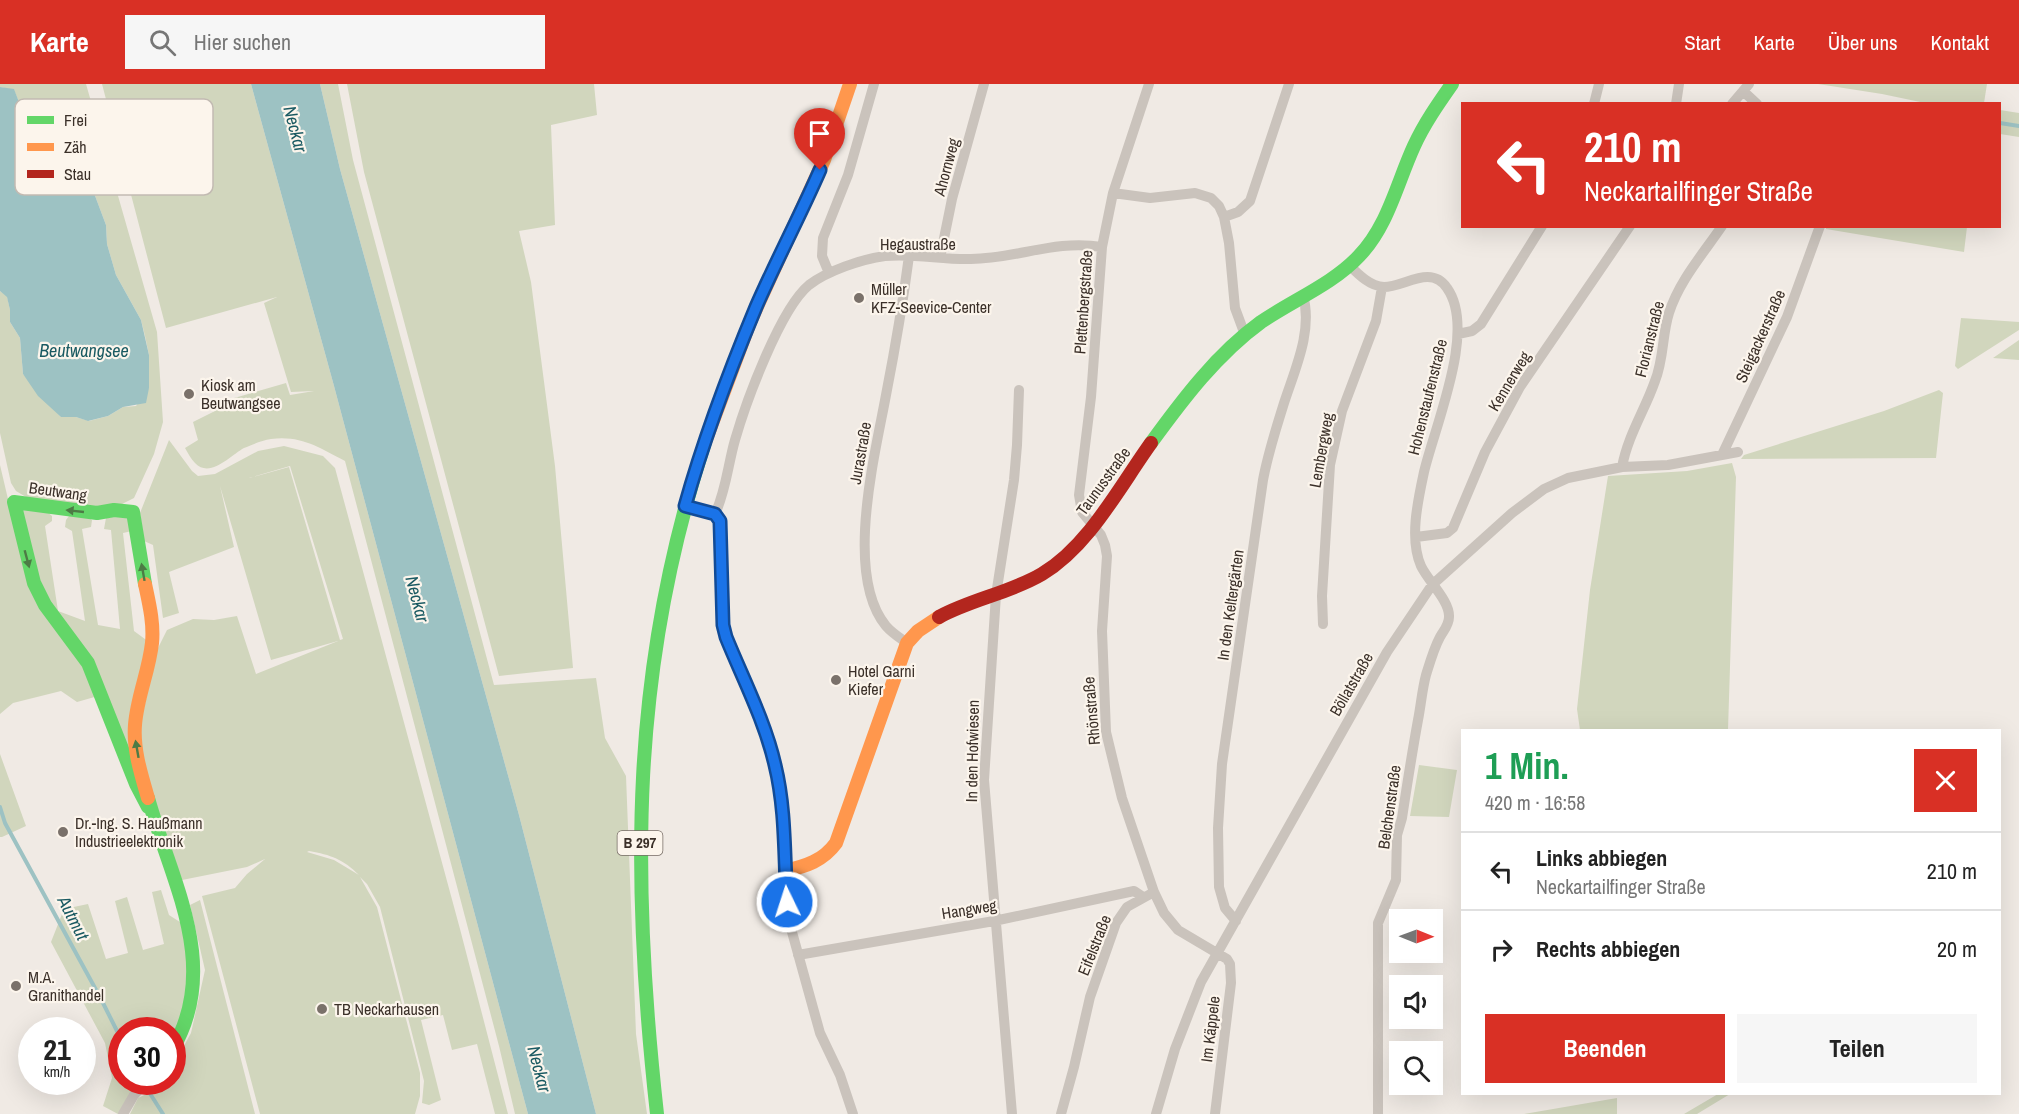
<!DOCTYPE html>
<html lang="de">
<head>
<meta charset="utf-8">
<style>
  body { margin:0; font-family:"Archivo Narrow",sans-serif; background:#f6f6f6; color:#222; height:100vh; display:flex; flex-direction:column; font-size:22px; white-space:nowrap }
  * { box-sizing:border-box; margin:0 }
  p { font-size:20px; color:#767676 }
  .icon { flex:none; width:33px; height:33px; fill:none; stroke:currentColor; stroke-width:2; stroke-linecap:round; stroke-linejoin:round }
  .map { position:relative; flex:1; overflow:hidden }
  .side { position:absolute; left:1461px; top:645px; width:540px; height:366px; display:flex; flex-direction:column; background:#fff; border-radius:0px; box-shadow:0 6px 24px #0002 }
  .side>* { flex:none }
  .guide { position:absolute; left:1461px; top:18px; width:540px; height:126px; border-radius:0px; box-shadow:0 6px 24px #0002; background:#d93025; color:#fff; overflow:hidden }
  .needle { width:39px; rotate:91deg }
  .fabs { position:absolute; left:1389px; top:825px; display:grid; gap:12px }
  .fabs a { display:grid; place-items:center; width:54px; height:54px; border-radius:0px; background:#fff; box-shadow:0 6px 24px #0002; font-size:30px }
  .speed { position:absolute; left:18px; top:933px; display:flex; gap:12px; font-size:30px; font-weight:700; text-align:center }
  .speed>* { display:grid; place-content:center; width:78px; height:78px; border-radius:50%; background:#fff; box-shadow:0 6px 24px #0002; line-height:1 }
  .speed small { font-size:15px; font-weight:400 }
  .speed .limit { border:9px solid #d22; background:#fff; color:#111 }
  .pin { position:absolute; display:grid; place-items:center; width:51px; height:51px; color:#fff; margin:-62px -26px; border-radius:50% 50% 50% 0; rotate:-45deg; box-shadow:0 0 6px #0007 }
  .pin .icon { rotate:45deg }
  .me { position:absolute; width:66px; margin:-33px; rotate:356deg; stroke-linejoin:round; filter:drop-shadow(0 0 4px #0008) }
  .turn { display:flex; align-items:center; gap:21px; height:126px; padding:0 24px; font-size:27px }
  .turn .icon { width:78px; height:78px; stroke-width:2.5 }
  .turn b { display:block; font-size:42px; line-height:51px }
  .round { display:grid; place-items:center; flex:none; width:63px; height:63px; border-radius:0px; background:#f6f6f6 }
  .head { display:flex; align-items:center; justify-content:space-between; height:102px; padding:0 24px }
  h1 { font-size:36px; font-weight:700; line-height:45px; color:#1e9e55 }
  .cta { display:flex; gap:12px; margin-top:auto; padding:12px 24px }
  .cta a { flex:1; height:69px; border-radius:0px; background:#d93025; color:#fff; font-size:24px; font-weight:700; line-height:69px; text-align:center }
  .cta a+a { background:#f6f6f6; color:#222 }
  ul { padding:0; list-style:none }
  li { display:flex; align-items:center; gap:18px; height:78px; padding:0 24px; border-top:2px solid #e0e0e0 }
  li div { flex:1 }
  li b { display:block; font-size:22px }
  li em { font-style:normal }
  header { display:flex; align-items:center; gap:36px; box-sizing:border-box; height:84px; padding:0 30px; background:#d93025; color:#fff }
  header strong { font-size:28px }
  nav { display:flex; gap:33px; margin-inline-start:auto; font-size:21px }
  .search { width:420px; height:54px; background:#f6f6f6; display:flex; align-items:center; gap:15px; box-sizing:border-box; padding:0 21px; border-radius:0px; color:#767676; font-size:22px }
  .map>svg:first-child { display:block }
</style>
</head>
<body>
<header>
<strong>Karte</strong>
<div class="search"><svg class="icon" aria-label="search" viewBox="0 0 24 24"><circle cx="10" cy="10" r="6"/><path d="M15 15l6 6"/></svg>Hier suchen</div>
<nav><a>Start</a><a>Karte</a><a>Über uns</a><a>Kontakt</a></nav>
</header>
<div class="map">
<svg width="2019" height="1030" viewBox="0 0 2019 1030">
  <rect width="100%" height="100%" fill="#f0eae4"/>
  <path fill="#d1d6bd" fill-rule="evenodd" d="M 0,0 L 86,0 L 157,248 L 163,338 L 154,370 L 134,414 L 118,422 L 95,424 L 26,413 L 16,407 L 11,399 L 0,349 L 0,207 L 7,212 L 10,226 L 10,238 L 20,254 L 23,290 L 61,333 L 76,333 L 89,337 L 108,332 L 123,323 L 136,322 L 149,304 L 149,271 L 145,252 L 141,236 L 116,191 L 107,160 L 106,141 L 91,101 L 74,80 L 74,72 L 53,54 L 45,26 L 25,25 L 19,18 L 14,6 L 0,3 Z
    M 102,0 L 251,0 L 334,302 L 528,1030 L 515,1030 L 499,962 L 345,377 C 320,364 301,351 271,355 C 262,356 252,361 244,364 C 231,371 210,395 195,379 C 191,375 188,369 185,364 L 198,356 L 193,338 L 219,325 L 217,319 L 286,299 L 290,311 L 314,307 L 291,308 L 264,219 L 277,213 L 166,244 Z
    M 320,0 L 338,0 L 353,76 L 494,601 L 596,594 L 605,654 L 626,692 L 636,950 L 647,1030 L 596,1030 L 519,731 L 340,85 Z
    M 347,0 L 594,0 L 597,31 L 551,41 L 555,141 L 519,147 L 531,198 L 555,382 L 573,584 L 499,592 L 364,88 Z
    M 1818,0 L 1987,0 L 1984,19 L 1925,19 L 1882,10 Z
    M 2000,26 L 2019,29 L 2019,53 L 2000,50 Z
    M 1826,143 L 1967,142 L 1967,143 L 1964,168 L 1826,145 Z
    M 1961,234 L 2019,238 L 2019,246 L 1958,285 L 1955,282 Z
    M 2019,256 L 2019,276 L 1993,274 Z
    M 1939,306 L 1943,309 L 1936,374 L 1741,375 L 1744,371 L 1884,327 Z
    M 169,356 L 192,387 L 198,392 L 215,390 L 258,367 L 284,362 L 323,372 L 335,384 L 460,845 L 508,1030 L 495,1030 L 477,960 L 452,966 L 443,931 L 421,936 L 441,1016 L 429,1021 L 422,1019 L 424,997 L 380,823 L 367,800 L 360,793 L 377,823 L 420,989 L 420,1012 L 415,1030 L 260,1030 L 202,812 L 235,804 L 247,790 L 265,775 L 247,783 L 182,796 L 147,696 L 138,651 L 157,566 L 167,546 L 193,535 L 214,536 L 237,532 L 256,590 L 338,557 L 271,576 L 220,402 L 234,463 L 169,488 L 179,529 L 163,534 L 153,461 L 144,457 L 140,429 ZM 290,382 L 343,555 L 340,556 L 289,383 L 249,394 ZM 309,767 C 331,771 343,775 359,791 L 334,776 L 307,768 Z
    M 1732,379 L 1736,393 L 1728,646 L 1580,646 L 1577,625 L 1590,506 L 1608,392 L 1687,387 Z
    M 0,381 L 27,496 L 84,580 L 98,612 L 77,618 L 61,607 L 13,619 L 0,630 Z
    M 25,424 L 45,426 L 52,432 L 52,437 L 45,442 L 58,527 L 85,537 L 72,447 L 65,443 L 66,436 L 69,432 L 88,433 L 92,436 L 91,443 L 82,445 L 98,541 L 120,545 L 111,446 L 104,445 L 106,434 L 122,431 L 130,436 L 132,447 L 123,449 L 134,547 L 149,558 L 145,578 L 138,698 L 109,618 L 43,513 L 20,430 Z
    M 0,670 L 26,742 L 2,753 L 0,753 Z
    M 1419,681 L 1457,686 L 1449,733 L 1410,732 Z
    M 161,806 L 169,831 L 183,840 C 187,870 191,907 181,936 C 179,942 175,948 173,953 L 172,946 L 122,946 L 122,998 L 139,998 L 118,1030 L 103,1022 L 112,994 L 105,959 L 51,858 L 64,825 L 88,820 L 106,875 L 128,869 L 115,817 L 127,813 L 143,866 L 164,860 L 152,808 Z
    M 200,816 L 255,1030 L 130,1030 L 138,1014 L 159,1004 L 163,998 L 172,998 L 173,982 L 191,949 L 205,886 L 190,821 Z
    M 1718,1010 L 1730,1010 L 1697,1030 L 1684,1030 Z
    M 1617,1014 L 1617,1030 L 1524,1030 Z"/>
  <path fill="#9dc2c3" d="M 251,0 L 320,0 L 340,85 L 519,731 L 596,1030 L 528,1030 L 334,302 Z
    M 0,3 L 14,5 L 19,18 L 25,25 L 45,26 L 54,30 L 55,37 L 50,44 L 53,54 L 69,58 L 75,80 L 91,101 L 106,141 L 107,160 L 116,191 L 141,236 L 149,271 L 149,304 L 146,319 L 123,323 L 108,332 L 88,337 L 76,333 L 61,333 L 38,312 L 23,290 L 20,254 L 10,238 L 10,226 L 7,213 L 0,207 Z"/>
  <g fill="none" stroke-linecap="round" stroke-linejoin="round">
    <path stroke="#9dc2c3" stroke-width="4" d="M 2000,39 L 2019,42
      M 0,723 L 5,739 L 101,915 L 122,957
      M 144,1000 L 163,1030"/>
    <path stroke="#cac3bc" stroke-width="10" d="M 1149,0 L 1113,109 L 1102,163 L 1091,313 L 1079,411 L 1082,428 L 1101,451 L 1105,461 L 1107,472 L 1102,547 L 1106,648 L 1122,714 L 1154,808
      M 1743,7 L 1757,20
      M 1594,20 L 1599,0
      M 1676,20 L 1679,0
      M 1732,20 L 1749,0
      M 1113,109 L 1150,114 L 1195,109 L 1211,114 L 1219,122 L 1224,133 L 1229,159 L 1235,224 L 1245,251
      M 1224,133 L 1238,128 L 1250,117 L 1289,0
      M 940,174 L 952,115 L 984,0
      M 1350,182 C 1359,191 1370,202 1384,203 C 1404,203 1431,180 1447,204 C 1477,246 1435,341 1424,388 C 1418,416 1409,455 1421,482 C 1428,497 1450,517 1449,533 C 1449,541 1444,546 1440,553 C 1434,564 1430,578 1426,591 C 1422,606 1421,621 1418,636 C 1412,669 1407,701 1402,734 L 1397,751 L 1396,796 L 1378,839 L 1378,1030
      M 829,189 L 822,172 L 823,154 L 848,91 L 874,0
      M 1458,250 L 1472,247 L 1481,240 L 1542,142
      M 1722,371 L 1787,233 L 1820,142
      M 1622,383 C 1628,351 1645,326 1655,297 C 1664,275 1662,251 1669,229 C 1679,197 1703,170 1722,142
      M 685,422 L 715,430 L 720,437 L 724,541 L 726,553 L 761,637 L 775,680 L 783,728 L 787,818 L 792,848 L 820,949 L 840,991 L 853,1030
      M 715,430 C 726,407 728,380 735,356 C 746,318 780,225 809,201 C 827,187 862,175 885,172 C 914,169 943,176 971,175 C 1017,175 1054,155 1102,163
      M 1416,453 L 1447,449 L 1453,444 L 1485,368 L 1520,303 L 1630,142
      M 1323,540 L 1322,512 L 1330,381 L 1342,327 L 1376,237 L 1382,203
      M 907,559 C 900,554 892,549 886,542 C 844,491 875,371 886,311 C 895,265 903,218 909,172
      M 1236,837 L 1225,824 L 1219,803 L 1218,744 L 1222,680 L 1263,396 C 1268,369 1276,345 1284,319 C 1295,285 1313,247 1303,211
      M 798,871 L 994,837 L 1134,807 L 1143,813
      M 123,1030 L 134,1011 L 146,998
      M 1012,1030 L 984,696 L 996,511 L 1014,396 L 1017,361 L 1019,306
      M 1061,1030 L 1074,983 L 1090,913 L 1116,839 L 1127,823 L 1154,808 L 1164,829 L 1178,846 L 1227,875 L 1230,880 L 1231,899 L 1215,1030
      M 1156,1030 L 1175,965 L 1201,898 L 1387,568 L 1432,501 L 1512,429 L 1544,405 L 1568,394 L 1622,383 L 1668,381 L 1738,368"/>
    <path stroke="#63d668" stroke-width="14" d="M 1151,359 C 1183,315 1217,270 1261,238 C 1293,216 1333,200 1359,172 C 1388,142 1397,99 1414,62 C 1424,40 1438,20 1452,0
      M 145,500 L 133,428 L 114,426 L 97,429 L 14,418 L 34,499 L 45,521 L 88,579 L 136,700 L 148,723
      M 148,714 C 171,797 222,882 172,966
      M 657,1030 C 631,795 630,585 705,358"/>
    <path stroke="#ff974d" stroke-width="14" d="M 705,358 L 750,238 L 824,76 L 850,0
      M 145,500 C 149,519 154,539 152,559 C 149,587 137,613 135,641 C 133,665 141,690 148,714
      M 785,787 C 806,782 823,777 836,759 L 907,559 L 918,547 L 939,533"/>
    <path stroke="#b3261e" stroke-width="14" d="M 939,533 C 972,515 1010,509 1042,490 C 1089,462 1120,402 1151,359"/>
  </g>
  <defs><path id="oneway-solid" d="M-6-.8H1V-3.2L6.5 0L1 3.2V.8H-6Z" transform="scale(1.5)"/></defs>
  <g fill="#4d7b45">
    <use href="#oneway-solid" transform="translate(75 427) rotate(-174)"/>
    <use href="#oneway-solid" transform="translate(27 475) rotate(75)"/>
    <use href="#oneway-solid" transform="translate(143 488) rotate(-100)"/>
    <use href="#oneway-solid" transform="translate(137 665) rotate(-100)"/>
  </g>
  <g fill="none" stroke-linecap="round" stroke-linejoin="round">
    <defs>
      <path id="route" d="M 787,818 C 784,772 786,726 775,681 C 765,637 743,595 726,553 L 723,541 L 720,437 L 715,430 L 685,422 C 704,354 729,288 756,223 C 776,177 800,132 820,86"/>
    </defs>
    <use href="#route" stroke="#114b97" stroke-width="15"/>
    <use href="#route" stroke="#1a73e8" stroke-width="10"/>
  </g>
  <g fill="#7a716a" stroke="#fcf5ec" stroke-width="2">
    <circle cx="859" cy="214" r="6"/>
    <circle cx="189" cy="310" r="6"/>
    <circle cx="836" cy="596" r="6"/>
    <circle cx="63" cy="748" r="6"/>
    <circle cx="16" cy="902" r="6"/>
    <circle cx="322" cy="925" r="6"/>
  </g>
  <g text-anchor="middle" stroke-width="4.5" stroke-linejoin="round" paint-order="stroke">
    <rect fill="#fcf5ec" stroke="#756b64" stroke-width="1.5" x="617.5" y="747" width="45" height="24" rx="4.5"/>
    <g font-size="15" font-weight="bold" fill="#3b3029">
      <text x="640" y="764">B 297</text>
    </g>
    <g font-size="16" fill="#3b3029" stroke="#fcf5ec">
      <text transform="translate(946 83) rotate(-75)" y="6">Ahornweg</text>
      <text x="918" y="166">Hegaustraße</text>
      <text transform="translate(1083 218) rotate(-86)" y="6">Plettenbergstraße</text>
      <text transform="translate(1760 252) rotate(-66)" y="6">Steigackerstraße</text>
      <text transform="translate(1649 255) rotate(-76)" y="6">Florianstraße</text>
      <text transform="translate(1509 297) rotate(-59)" y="6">Kennerweg</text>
      <text transform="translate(1427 313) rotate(-76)" y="6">Hohenstaufenstraße</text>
      <text transform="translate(1321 366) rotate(-80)" y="6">Lembergweg</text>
      <text transform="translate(860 369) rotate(-80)" y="6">Jurastraße</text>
      <text transform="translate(1103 397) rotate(-54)" y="6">Taunusstraße</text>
      <text transform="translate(58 407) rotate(8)" y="6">Beutwang</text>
      <text transform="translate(1230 521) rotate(-82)" y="6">In den Keltergärten</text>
      <text transform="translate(1351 600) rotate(-60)" y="6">Böllatstraße</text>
      <text transform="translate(1091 627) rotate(-95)" y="6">Rhönstraße</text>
      <text transform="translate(972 667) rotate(-89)" y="6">In den Hofwiesen</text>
      <text transform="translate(1389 723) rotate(-82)" y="6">Belchenstraße</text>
      <text transform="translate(969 825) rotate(-9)" y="6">Hangweg</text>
      <text transform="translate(1094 861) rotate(-68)" y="6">Eifelstraße</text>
      <text transform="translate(1210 945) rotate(-83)" y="6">Im Käppele</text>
    </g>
    <g font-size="16" fill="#3b3029" stroke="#fcf5ec" text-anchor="start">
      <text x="871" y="211">Müller<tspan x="871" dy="18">KFZ-Seevice-Center</tspan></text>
      <text x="201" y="307">Kiosk am<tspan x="201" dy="18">Beutwangsee</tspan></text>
      <text x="848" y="593">Hotel Garni<tspan x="848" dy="18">Kiefer</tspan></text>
      <text x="75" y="745">Dr.-Ing. S. Haußmann<tspan x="75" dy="18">Industrieelektronik</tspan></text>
      <text x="28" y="899">M.A.<tspan x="28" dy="18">Granithandel</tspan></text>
      <text x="334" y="931">TB Neckarhausen</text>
    </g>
    <g font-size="18" font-style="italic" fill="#1a5a62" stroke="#fcf5ec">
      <text transform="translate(295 45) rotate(75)" y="6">Neckar</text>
      <text x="84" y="273">Beutwangsee</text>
      <text transform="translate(417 515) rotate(75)" y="6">Neckar</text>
      <text transform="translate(73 834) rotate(63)" y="6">Autmut</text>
      <text transform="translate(539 985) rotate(75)" y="6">Neckar</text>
    </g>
  </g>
  <rect x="15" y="15" width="198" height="96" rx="9" fill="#fcf5ec" stroke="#c2bab2" stroke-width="1.5"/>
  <rect x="27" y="32" width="27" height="8" fill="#63d668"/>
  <rect x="27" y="59" width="27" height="8" fill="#ff974d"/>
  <rect x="27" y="86" width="27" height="8" fill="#b3261e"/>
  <g font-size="16" fill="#3b3029">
    <text x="64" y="42">Frei</text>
    <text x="64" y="69">Zäh</text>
    <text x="64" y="96">Stau</text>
  </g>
</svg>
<div class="fabs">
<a><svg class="needle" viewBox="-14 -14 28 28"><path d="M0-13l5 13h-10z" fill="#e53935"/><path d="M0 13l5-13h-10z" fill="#767676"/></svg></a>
<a><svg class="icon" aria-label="sound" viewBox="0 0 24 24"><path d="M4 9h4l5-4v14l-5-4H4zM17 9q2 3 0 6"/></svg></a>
<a><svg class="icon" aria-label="search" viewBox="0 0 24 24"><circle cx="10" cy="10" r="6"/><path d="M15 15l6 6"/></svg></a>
</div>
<div class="speed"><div>21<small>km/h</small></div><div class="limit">30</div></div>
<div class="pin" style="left:820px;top:86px;background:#d93025"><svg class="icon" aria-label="arrive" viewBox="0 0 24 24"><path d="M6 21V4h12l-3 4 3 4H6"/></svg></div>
<svg class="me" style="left:787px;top:818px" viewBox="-20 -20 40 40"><circle r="17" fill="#1a73e8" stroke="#fff" stroke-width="3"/><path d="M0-11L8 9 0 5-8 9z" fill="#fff"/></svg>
<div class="guide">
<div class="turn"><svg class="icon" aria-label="left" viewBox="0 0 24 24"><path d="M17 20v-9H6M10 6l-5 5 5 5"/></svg><div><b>210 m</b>Neckartailfinger Straße</div></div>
</div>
<section class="side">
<div class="head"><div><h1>1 Min.</h1><p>420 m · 16:58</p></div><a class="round" style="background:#d93025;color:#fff"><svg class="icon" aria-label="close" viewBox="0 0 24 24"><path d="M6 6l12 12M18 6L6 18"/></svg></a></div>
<ul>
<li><svg class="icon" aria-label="left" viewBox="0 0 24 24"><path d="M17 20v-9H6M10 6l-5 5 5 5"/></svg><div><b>Links abbiegen</b><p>Neckartailfinger Straße</p></div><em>210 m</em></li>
<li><svg class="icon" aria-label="right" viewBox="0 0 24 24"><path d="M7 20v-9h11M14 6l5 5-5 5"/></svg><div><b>Rechts abbiegen</b></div><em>20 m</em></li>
</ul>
<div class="cta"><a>Beenden</a><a>Teilen</a></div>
</section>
</div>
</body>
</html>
